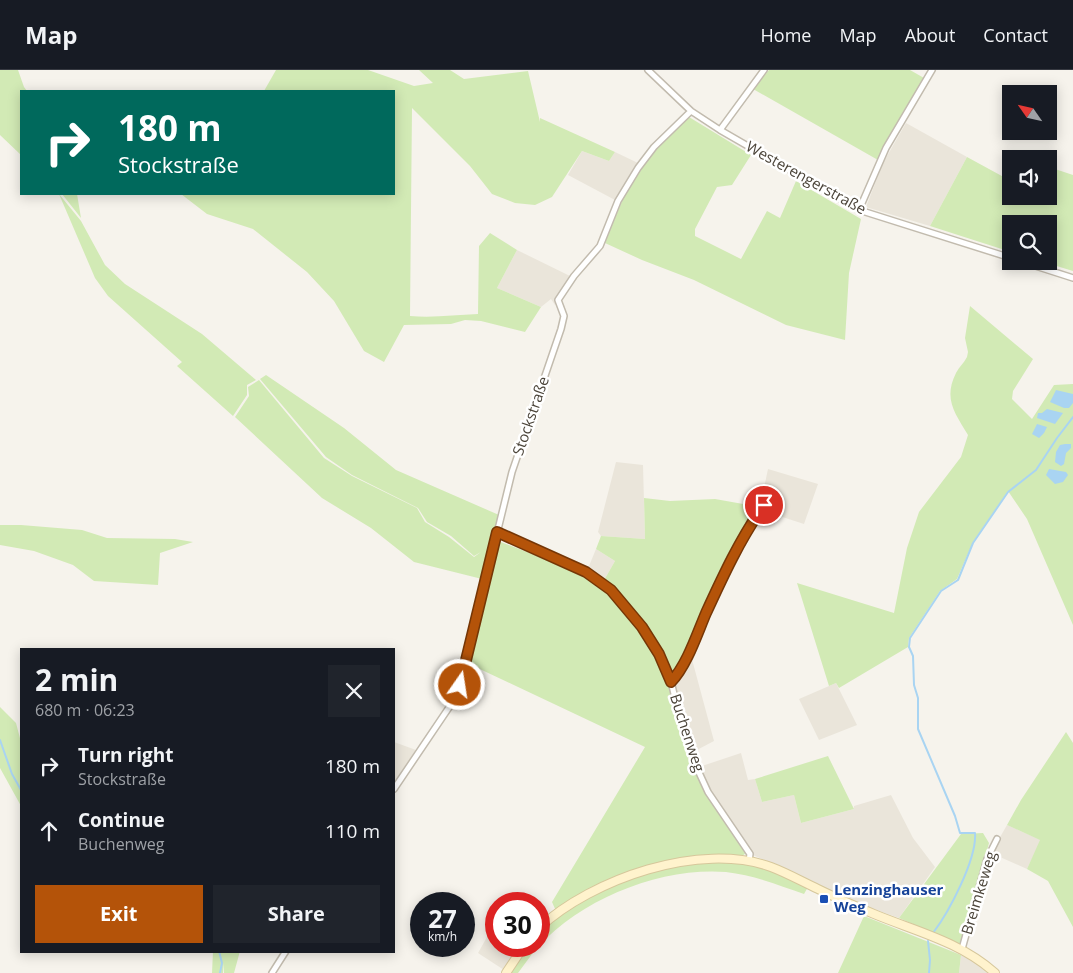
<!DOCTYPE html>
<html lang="en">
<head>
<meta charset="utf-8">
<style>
  body { margin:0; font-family:"Open Sans",sans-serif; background:#20242c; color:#f1f3f6; height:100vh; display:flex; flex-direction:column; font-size:19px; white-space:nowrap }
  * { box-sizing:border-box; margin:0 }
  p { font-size:16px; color:#9ea1a6 }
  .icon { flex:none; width:28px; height:28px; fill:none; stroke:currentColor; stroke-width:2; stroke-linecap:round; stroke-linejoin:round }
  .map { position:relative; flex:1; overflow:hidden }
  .details { position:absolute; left:20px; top:578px; width:375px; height:305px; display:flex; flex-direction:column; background:#171b24; border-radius:0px; box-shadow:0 2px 12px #0003 }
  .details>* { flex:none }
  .top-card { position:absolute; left:20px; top:20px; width:375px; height:105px; border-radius:0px; box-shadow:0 2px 12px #0003; background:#00695c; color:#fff; overflow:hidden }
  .needle { width:32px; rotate:304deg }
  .controls { position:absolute; left:1002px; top:15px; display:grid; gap:10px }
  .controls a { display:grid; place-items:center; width:55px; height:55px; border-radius:0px; background:#171b24; box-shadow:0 2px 12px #0003; font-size:25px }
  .speed { position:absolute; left:410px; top:822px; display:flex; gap:10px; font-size:25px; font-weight:700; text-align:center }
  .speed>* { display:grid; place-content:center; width:65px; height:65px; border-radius:50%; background:#171b24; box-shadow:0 2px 12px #0003; line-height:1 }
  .speed small { font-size:12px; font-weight:400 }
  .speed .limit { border:8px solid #d22; background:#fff; color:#111 }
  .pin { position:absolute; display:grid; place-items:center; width:42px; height:42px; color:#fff; margin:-21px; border:2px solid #fff; border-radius:50%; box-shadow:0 1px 5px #0007 }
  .me { position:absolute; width:55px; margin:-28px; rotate:13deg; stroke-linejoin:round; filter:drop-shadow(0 0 4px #0008) }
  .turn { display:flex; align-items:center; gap:18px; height:105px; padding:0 15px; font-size:22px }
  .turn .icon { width:65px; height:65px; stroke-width:2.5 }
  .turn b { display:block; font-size:35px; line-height:42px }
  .round { display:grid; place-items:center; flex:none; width:52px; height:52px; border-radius:0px; background:#20242c }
  .head { display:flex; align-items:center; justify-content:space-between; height:85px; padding:0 15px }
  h1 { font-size:30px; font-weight:700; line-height:38px }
  .primary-button { display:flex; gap:10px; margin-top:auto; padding:10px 15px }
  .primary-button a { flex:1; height:58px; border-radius:0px; background:#b45309; color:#fff; font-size:20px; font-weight:700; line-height:58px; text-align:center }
  .primary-button a+a { background:#20242c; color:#f1f3f6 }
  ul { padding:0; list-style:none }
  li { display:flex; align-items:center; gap:15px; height:65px; padding:0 15px }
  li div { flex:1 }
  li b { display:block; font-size:19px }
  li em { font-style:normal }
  header { display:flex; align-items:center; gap:30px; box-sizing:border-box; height:70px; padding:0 25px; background:#171b24; border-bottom:1px solid #363941 }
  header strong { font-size:24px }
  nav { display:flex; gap:28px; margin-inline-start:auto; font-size:18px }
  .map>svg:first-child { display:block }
</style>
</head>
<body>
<header>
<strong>Map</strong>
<nav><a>Home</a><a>Map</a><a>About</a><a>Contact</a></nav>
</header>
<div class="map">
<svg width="1073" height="903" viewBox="0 0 1073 903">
  <rect width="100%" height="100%" fill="#f6f3ec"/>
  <path fill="#eae5da" d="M 906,53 L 967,87 L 930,156 L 866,137 L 883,93 Z
    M 582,81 L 609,91 L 615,82 L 638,93 L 615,130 L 568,105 Z
    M 517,180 L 570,206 L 555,235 L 551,229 L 541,237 L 497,218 Z
    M 616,392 L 643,395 L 645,469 L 601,466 L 598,462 Z
    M 768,399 L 818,414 L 804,454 L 767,442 L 760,437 Z
    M 596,479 L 615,491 L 603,512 L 587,501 Z
    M 690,582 L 714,671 L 693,682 L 675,617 Z
    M 836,613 L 857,655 L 819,670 L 799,629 Z
    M 394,672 L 416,680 L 394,713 Z
    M 741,683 L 748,710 L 755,709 L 762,732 L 794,725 L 801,753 L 854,739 L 854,736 L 891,725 L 913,768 L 935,797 L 899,848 L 865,836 L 753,785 L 704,709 L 699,697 Z
    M 1007,755 L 1041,770 L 1027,799 L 991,783 Z
    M 496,851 L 496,876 L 521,876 L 504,900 L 478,883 Z
    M 961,885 L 976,893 L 989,903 L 959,903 Z"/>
  <path fill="#d2eab5" d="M 0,0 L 18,0 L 24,17 L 27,21 L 21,21 L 21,85 L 0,65 Z
    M 276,0 L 368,0 L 414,16 L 433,13 L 419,0 L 450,0 L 464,9 L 528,1 L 540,52 L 540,48 L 615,82 L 609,91 L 582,81 L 552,127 L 535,135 L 515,133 L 492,124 L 470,96 L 412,38 L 410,246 C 433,248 455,245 478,244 L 479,176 L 490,163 L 517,180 L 497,218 L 541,237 L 525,262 L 481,251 L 465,250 L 451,254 L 404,255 L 384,292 L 364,281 L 334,231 L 307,202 L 253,159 L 207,144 L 181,124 L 394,124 L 394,21 L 264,21 Z
    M 769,0 L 910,0 L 924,8 L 878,90 L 753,19 Z
    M 689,47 L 751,85 L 732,115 L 717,117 L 695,159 L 695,166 L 741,189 L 767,141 L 780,148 L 796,111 L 861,149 L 849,203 L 845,270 L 786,255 L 694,210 L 642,190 L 605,173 C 618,141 629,109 652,82 C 663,70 677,58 689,47 Z
    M 967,87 L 1011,111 L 1011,126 L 1049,126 L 1049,97 L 1073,105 L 1073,201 L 1040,191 L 1049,191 L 1049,154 L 1011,154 L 1011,182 L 930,156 Z
    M 59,124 L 81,151 L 105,195 L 125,214 L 202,264 L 256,310 L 247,315 L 247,325 L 233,346 L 177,296 L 182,292 L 108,226 L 95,208 Z
    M 62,124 L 77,124 L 81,148 Z
    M 970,236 L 1033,289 L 1013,321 L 1012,329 L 1032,349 L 1054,315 L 1073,314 L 1073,555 L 1027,449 L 1008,421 L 973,472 L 957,509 L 940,521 L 909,568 L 908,577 L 839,618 L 836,613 L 829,616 L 797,513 L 894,543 L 907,478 L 919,442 L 961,387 L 968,365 C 955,343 943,329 956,303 C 959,297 964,293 967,287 L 968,282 L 965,268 Z
    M 266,305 L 344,358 L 396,400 L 499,445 L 482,509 L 414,492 L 371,458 L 322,428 L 235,347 L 249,326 L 248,317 L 259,310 L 324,388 L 352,406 L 417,438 L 425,452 L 449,467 L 474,487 L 481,482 L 474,486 L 451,466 L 427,452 L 418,438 L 352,405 L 326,387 L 260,309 Z
    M 644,428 L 670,431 L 715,429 L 760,437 L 727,491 L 678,600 L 674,603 L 668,600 C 650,569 634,533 603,512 L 615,491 L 596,479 L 601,466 L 645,469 Z
    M 0,455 L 21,455 L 82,460 L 107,468 L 175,469 L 193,472 L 160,483 L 158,515 L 94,511 L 73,495 L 34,481 L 0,475 Z
    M 498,471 L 585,504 L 602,515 L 621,534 L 641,559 L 657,586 L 670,616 L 686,684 L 706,724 L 746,783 L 742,786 C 714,784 665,789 639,800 C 611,812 584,828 556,841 L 552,832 L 645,677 L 467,593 Z
    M 0,637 L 16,653 L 21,672 L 21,736 L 0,698 Z
    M 1066,662 L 1073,673 L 1073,857 L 1048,811 L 1027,799 L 1040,770 L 1007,755 L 1021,730 Z
    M 828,686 L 854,739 L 801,753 L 794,725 L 762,732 L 755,709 Z
    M 983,763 L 989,773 L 964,868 L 964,861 L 961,871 L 959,874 L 899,848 L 961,764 Z
    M 720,792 L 758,795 L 808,817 L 804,824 C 778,815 753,805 726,802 C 661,797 583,828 539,876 L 539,864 C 544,859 549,852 555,848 C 586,825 641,800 678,795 C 692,792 706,793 720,792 Z
    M 864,846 L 961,885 L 959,903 L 838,903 Z
    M 529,876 L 538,876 L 518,903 L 509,903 Z
    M 213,881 L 240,881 L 234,903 L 224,903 L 224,893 L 223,903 L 212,903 Z"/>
  <path fill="#a9d4f2" d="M 1056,320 L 1073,324 L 1073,333 L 1069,338 L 1064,338 L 1050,332 Z
    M 1047,339 L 1063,343 L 1055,354 L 1037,348 L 1038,343 L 1042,343 Z
    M 1037,354 L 1047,357 L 1044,363 L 1039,368 L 1032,364 Z
    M 1065,374 L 1071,374 L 1071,378 L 1066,383 L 1064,394 L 1061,396 L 1055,392 L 1056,382 L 1060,375 Z
    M 1049,399 L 1066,402 L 1068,405 L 1063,412 L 1055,414 L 1046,405 Z"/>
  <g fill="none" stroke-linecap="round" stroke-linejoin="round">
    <path stroke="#a9d4f2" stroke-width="2" d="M 0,670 L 12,704 L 21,720
      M 933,863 C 949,842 977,789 975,763 L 960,763 L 955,746 L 918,659 L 918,628 L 914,615 L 913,586 L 909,577 L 910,568 L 941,521 L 958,510 L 973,473 L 1008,422 L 1036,400 L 1057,368 L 1073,347
      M 928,871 L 930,890 L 929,903
      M 219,881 L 222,893 L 220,903"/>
    <defs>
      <path id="minor" d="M 648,0 L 691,41 L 720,60 L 859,140 L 1011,188
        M 720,60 L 764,0
        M 859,140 L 886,78 L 932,0
        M 1020,191 L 1073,208
        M 497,463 L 586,502 L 611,519 L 642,557 L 659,584 L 671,611
        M 394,719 L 452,633 L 460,615 L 512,402 L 561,259 L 564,246 L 558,230 L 574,206 L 600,176 L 618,131 L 638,98 L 654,77 L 691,41
        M 749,791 L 750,784 L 708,722 L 696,696 L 680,650 L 671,611 L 676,606 L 690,579 L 729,491 L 762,439 L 768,432
        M 962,879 L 987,789 L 997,769
        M 272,903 L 286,881"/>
      <path id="secondary" d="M 539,858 C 592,809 700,771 771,797 C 787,803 803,812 818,819 C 836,828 855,836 874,844 C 915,861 961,872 995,903
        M 506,903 L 524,876"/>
    </defs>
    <use href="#minor" stroke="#c2bbae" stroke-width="8"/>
    <use href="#secondary" stroke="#d6c79b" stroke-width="10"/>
    <use href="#minor" stroke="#fff" stroke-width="5"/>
    <use href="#secondary" stroke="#fff3cd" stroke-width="8"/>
  </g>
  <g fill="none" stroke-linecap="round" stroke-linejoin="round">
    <defs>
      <path id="route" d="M 460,615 L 497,462 L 586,502 L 611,520 L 642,557 L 659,584 L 671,612 C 687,595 697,564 706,543 C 723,506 740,469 764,435"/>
    </defs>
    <use href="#route" stroke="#753606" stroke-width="12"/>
    <use href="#route" stroke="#b45309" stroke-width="9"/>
  </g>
  <rect fill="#1a4fb4" stroke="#fff" stroke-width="2" x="819" y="824" width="10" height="10" rx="2.5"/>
  <g text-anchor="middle" stroke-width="5" stroke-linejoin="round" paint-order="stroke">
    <g font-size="15" fill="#4b4439" stroke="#fff">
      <text transform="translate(806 108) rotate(29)" y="5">Westerengerstraße</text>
      <text transform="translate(531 346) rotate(-71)" y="5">Stockstraße</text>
      <text transform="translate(687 663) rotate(72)" y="5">Buchenweg</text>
      <text transform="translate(979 823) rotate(-73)" y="5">Breimkeweg</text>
    </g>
    <g font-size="15" font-weight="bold" fill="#164399" stroke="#fff" text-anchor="start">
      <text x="834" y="825">Lenzinghauser<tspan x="834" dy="17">Weg</tspan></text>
    </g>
  </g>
</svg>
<div class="controls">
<a><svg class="needle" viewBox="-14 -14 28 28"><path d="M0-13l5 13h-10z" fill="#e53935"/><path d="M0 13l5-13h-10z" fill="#9ea1a6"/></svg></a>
<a><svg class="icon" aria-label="sound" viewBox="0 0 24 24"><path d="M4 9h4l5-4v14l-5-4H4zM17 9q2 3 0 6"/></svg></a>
<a><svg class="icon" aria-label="search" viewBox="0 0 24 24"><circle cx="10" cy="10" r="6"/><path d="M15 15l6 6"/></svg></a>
</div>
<div class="speed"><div>27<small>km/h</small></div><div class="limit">30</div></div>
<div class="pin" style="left:764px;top:435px;background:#d93025"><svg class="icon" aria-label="arrive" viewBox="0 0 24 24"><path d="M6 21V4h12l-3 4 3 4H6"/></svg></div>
<svg class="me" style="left:460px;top:615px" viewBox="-20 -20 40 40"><circle r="17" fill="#b45309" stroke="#fff" stroke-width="3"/><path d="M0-11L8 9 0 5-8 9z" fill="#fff"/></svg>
<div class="top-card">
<div class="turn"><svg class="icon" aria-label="right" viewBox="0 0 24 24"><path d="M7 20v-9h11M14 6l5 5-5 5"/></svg><div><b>180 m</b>Stockstraße</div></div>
</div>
<section class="details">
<div class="head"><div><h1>2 min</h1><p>680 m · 06:23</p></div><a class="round"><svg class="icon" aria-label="close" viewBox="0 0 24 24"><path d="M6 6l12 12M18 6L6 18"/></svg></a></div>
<ul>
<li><svg class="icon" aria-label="right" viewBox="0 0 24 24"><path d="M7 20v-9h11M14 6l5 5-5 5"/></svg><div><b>Turn right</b><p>Stockstraße</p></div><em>180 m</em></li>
<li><svg class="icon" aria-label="ahead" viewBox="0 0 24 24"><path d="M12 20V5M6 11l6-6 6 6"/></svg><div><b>Continue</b><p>Buchenweg</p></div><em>110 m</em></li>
</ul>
<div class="primary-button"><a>Exit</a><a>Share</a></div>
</section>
</div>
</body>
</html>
